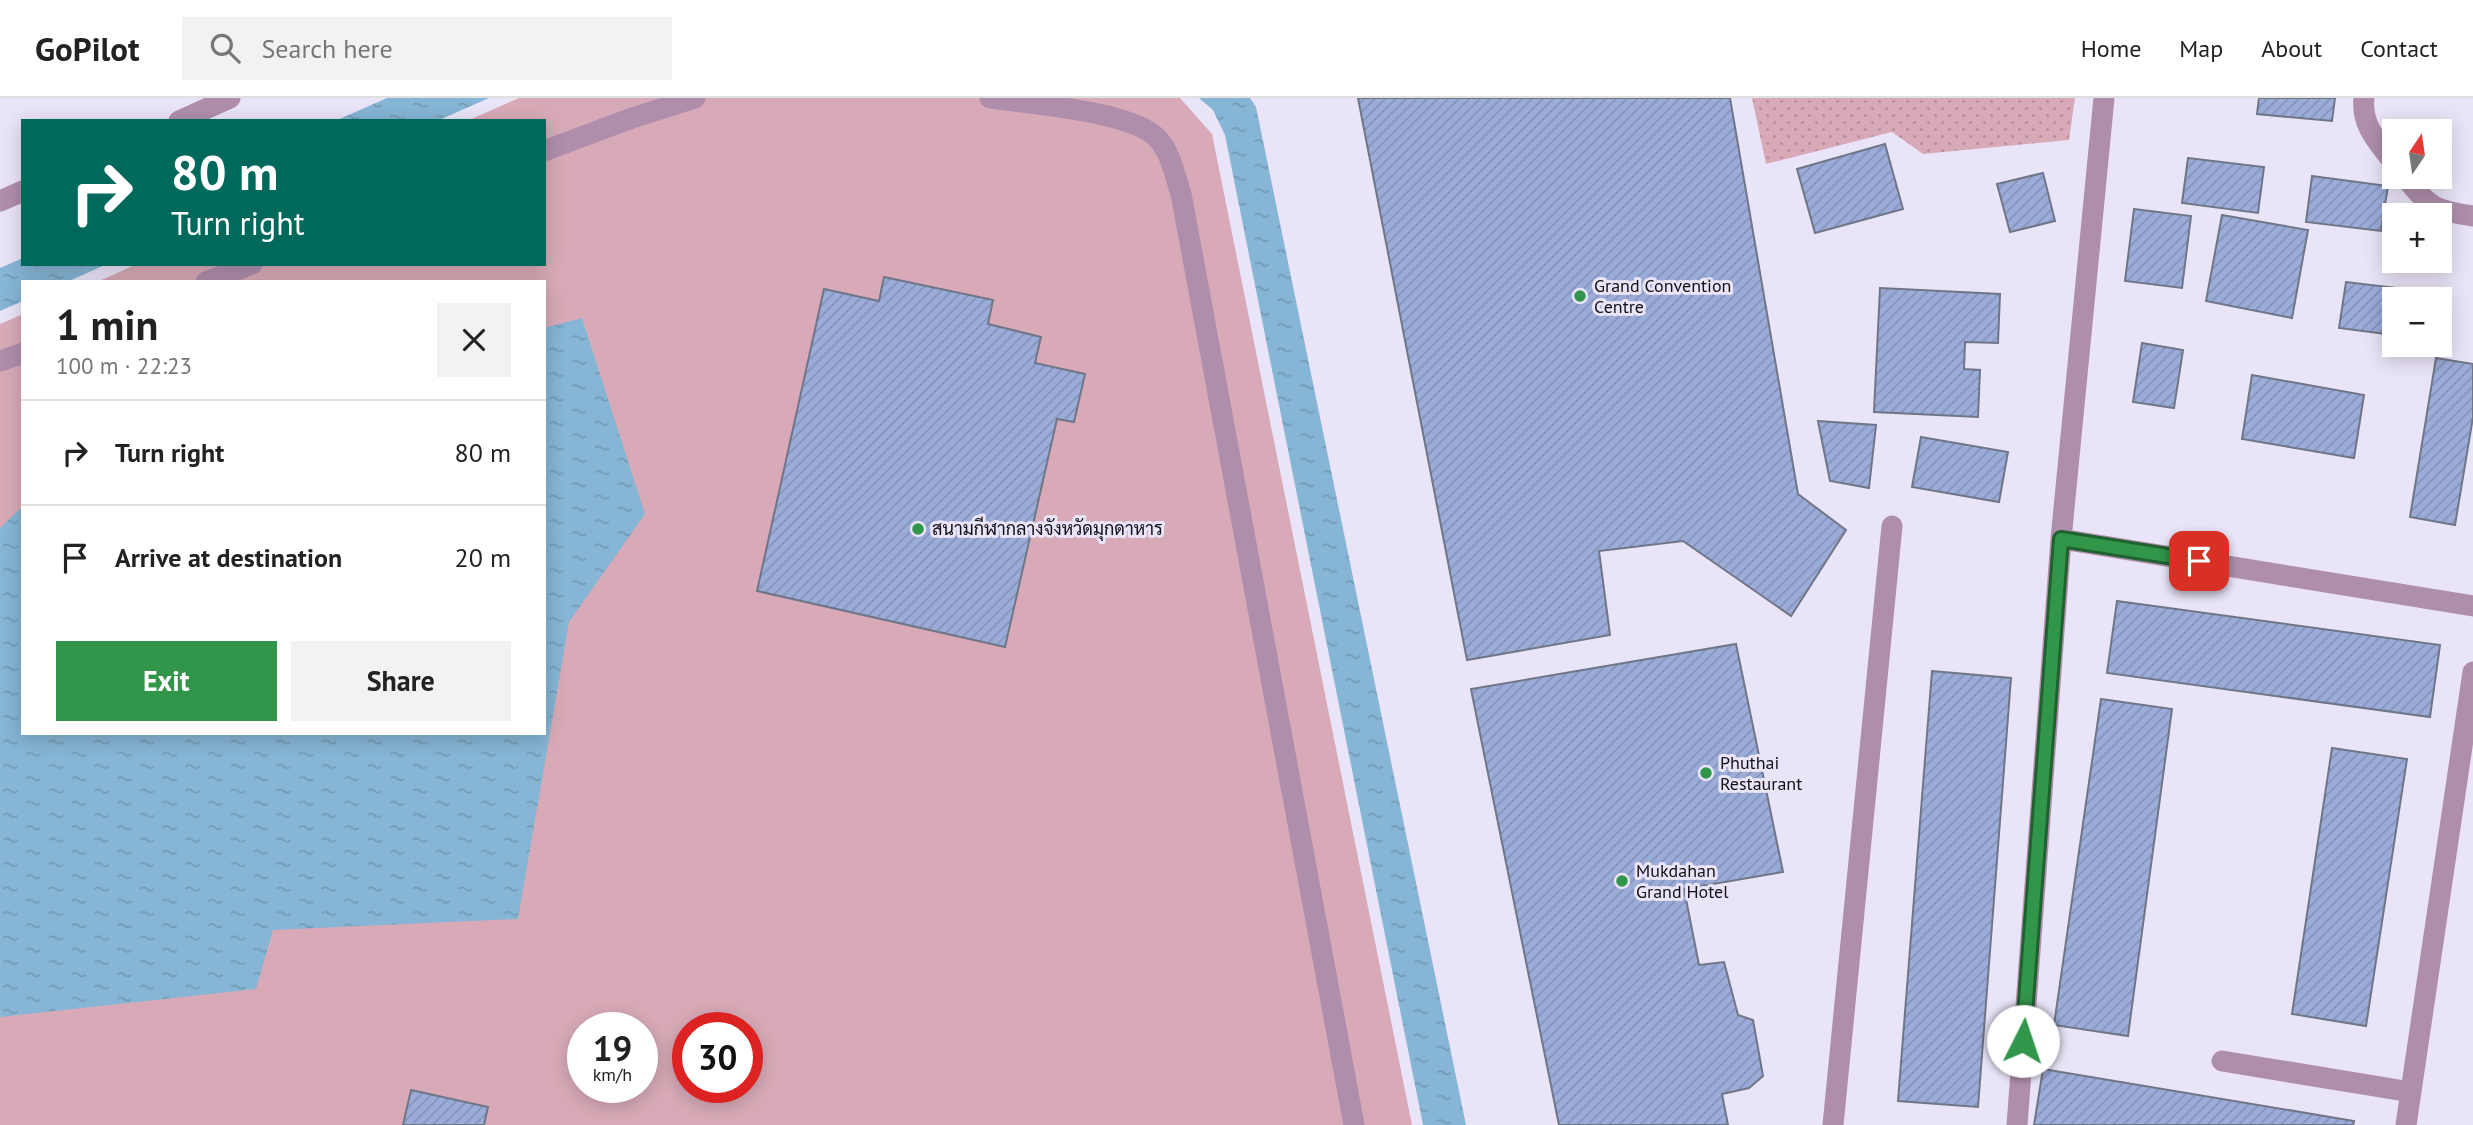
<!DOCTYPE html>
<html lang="en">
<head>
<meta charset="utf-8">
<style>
  body { margin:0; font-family:"PT Sans",Sarabun,sans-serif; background:#f2f2f2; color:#222; height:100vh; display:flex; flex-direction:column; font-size:26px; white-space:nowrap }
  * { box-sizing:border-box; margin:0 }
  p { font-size:23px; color:#767676 }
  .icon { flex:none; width:38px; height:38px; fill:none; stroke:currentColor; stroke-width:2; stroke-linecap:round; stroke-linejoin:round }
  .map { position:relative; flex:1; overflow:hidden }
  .side { position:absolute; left:21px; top:182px; width:525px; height:455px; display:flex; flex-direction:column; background:#fff; border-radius:0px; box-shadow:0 4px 18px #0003 }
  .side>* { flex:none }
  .hud { position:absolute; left:21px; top:21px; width:525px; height:147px; border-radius:0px; box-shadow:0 4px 18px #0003; background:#00695c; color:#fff; overflow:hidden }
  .needle { width:46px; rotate:13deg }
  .buttons { position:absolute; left:2382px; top:21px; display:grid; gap:14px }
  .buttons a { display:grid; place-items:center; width:70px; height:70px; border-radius:0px; background:#fff; box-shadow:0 4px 18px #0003; font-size:35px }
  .speed { position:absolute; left:567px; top:914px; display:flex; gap:14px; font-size:35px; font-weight:700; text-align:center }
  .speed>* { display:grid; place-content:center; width:91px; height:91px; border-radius:50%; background:#fff; box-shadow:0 4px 18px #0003; line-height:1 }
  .speed small { font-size:18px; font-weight:400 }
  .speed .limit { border:10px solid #d22; background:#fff; color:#111 }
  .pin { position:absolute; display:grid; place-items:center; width:60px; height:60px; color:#fff; margin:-30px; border-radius:14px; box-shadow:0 4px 10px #0006 }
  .me { position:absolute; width:77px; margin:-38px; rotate:4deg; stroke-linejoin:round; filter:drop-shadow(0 0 5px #0008) }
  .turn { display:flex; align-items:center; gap:24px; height:147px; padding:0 35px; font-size:32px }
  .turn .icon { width:91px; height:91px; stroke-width:2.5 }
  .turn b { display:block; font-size:49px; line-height:60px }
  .round { display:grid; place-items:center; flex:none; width:74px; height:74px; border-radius:0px; background:#f2f2f2 }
  .headline { display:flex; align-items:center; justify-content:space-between; height:119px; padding:0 35px }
  h1 { font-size:42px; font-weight:700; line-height:52px }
  .cta { display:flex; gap:14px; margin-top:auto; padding:14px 35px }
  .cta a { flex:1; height:80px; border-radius:0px; background:#31954a; color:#fff; font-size:28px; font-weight:700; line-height:80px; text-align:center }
  .cta a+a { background:#f2f2f2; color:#222 }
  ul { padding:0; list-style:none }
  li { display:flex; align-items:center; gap:21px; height:105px; padding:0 35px; border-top:2px solid #e0e0e0 }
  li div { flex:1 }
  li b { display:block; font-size:26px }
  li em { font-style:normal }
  header { display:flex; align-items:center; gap:42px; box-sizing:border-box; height:98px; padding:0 35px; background:#fff; border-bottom:2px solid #e0e0e0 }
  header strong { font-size:33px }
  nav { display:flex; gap:38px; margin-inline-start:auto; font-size:24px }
  .search { width:490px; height:63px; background:#f2f2f2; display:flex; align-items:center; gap:18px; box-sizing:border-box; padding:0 24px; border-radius:0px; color:#767676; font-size:26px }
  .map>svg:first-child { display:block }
</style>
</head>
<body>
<header>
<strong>GoPilot</strong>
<div class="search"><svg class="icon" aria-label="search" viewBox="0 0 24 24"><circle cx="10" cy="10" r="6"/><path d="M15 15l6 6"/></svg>Search here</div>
<nav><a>Home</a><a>Map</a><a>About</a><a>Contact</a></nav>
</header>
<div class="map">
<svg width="2473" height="1027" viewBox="0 0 2473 1027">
  <defs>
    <pattern id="garden-dots" width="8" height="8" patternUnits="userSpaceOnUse" patternTransform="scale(1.75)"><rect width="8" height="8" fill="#d8aab7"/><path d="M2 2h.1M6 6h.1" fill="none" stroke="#b8919d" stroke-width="1.8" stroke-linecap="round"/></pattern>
    <pattern id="water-ripples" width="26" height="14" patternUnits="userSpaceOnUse" patternTransform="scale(1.75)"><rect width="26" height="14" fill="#86b5d5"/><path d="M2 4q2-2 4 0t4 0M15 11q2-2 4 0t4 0" fill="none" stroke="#739bb6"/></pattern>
    <pattern id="building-hatch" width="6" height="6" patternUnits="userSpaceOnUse" patternTransform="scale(1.75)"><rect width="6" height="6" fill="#9bacd9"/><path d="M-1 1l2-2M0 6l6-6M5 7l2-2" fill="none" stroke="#8593ba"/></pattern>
  </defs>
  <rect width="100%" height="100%" fill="#eae4f8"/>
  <path fill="#d8aab7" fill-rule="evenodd" d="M 519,0 L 1180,0 L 1212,36 L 1412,1027 L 0,1027 L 0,226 L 23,216 L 23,635 L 544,635 L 544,184 L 97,184 L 137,166 L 544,166 L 544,23 L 467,23 ZM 583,929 L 642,929 L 642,989 L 583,989 ZM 688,929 L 747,929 L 747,989 L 688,989 Z"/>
  <path fill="url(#garden-dots)" d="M 1752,0 L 2075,0 L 2069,42 L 1923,56 L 1892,34 L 1766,66 Z"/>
  <path fill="url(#water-ripples)" d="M 387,0 L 489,0 L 437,23 L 335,23 Z
    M 1199,0 L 1250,0 L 1256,9 L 1466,1027 L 1423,1027 L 1225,37 L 1213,12 Z
    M 23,160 L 23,166 L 107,166 L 67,184 L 23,184 L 23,203 L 0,213 L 0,170 Z
    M 582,220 L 645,416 L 569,524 L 518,821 L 273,832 L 256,891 L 0,919 L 0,430 L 23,408 L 23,635 L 544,635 L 544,230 Z"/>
  <path fill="url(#building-hatch)" stroke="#6f7687" stroke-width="2" d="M 1358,0 L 1730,0 L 1798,396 L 1846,432 L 1791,518 L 1683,443 L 1599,453 L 1610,537 L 1467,562 Z
    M 2259,0 L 2335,0 L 2332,23 L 2257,16 Z
    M 1885,46 L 1903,111 L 1815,135 L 1797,71 Z
    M 2188,60 L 2264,69 L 2258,115 L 2182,105 Z
    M 2043,75 L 2055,123 L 2010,134 L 1997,86 Z
    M 2312,78 L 2388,88 L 2381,133 L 2306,124 Z
    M 2134,111 L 2191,118 L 2182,190 L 2125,183 Z
    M 2222,117 L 2308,132 L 2292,220 L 2206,203 Z
    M 884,179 L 993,202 L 988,226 L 1041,239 L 1035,265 L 1085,276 L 1074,324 L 1057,321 L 1005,549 L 757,493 L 824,191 L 879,203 Z
    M 2346,184 L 2422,193 L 2420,201 L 2394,201 L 2394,237 L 2339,230 Z
    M 1880,190 L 2000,196 L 1998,245 L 1965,244 L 1964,271 L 1980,272 L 1978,319 L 1874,314 Z
    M 2142,245 L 2183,252 L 2174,310 L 2133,304 Z
    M 2436,260 L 2473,266 L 2473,319 L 2455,427 L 2410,419 Z
    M 2252,277 L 2364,297 L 2354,360 L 2242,341 Z
    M 1818,323 L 1876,327 L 1869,390 L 1830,383 Z
    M 1921,339 L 2008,354 L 1999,404 L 1912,389 Z
    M 2117,503 L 2440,547 L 2430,619 L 2107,575 Z
    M 1736,546 L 1783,774 L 1684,791 L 1699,867 L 1724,864 L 1738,917 L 1753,922 L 1763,978 L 1749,990 L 1722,996 L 1728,1027 L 1559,1027 L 1471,591 Z
    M 1932,573 L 2011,580 L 1978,1009 L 1898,1003 Z
    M 2101,601 L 2172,611 L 2128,938 L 2054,927 Z
    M 2332,650 L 2407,661 L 2366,928 L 2292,916 Z
    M 2043,971 L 2354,1023 L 2353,1027 L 2034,1027 Z
    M 411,992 L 488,1009 L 484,1027 L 403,1027 Z"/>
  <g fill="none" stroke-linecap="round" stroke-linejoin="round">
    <path stroke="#af8eac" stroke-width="21" d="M 990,0 C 1028,6 1134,13 1158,41 C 1171,55 1175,78 1181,96 L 1354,1027
      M 2364,0 C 2361,28 2378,44 2394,65
      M 179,23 L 230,0
      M 544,53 L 632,20 L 695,0
      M 2405,79 C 2429,109 2434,112 2473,118
      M 0,103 L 23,93
      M 206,184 L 252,166
      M 0,263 L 23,255
      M 2061,441 L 2473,508
      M 2222,963 L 2411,994
      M 1833,1027 L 1892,428
      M 2017,1027 L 2061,441 L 2104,0
      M 2406,1027 L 2473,574"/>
  </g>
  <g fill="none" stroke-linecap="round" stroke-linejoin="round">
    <defs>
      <path id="route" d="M 2023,943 L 2061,441 L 2199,463"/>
    </defs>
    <use href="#route" stroke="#206130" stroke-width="18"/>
    <use href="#route" stroke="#31954a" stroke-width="12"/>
  </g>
  <g fill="#31954a" stroke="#eae4f8" stroke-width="2.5">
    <circle cx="1580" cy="198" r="7"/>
    <circle cx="918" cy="431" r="7"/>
    <circle cx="1706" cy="675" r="7"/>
    <circle cx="1622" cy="783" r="7"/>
  </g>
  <g text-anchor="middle" stroke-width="6" stroke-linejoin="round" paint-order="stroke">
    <g font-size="18" fill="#131017" stroke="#eae4f8" text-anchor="start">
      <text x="1594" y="194">Grand Convention<tspan x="1594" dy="21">Centre</tspan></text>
      <text x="932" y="437">สนามกีฬากลางจังหวัดมุกดาหาร</text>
      <text x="1720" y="671">Phuthai<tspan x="1720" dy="21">Restaurant</tspan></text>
      <text x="1636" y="779">Mukdahan<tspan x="1636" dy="21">Grand Hotel</tspan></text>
    </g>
  </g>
</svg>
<div class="buttons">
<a><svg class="needle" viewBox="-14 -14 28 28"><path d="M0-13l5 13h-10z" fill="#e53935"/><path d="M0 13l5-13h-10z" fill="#767676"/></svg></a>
<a>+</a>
<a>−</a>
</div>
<div class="speed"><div>19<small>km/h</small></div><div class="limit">30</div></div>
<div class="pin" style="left:2199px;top:463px;background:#d93025"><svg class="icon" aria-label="arrive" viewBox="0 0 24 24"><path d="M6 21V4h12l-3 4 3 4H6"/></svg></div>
<svg class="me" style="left:2023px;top:943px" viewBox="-20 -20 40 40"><circle r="19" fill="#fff"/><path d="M0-13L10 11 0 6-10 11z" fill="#31954a"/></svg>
<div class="hud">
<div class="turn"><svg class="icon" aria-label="right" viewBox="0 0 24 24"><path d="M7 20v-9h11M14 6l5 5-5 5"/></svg><div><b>80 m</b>Turn right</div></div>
</div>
<section class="side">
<div class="headline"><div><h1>1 min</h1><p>100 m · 22:23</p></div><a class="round"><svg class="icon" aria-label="close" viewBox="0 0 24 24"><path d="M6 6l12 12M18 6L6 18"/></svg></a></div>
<ul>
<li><svg class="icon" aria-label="right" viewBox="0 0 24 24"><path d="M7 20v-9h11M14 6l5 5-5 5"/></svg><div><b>Turn right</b></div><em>80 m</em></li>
<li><svg class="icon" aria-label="arrive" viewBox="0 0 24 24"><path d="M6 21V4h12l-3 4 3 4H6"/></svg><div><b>Arrive at destination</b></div><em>20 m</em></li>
</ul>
<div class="cta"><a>Exit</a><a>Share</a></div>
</section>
</div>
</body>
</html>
